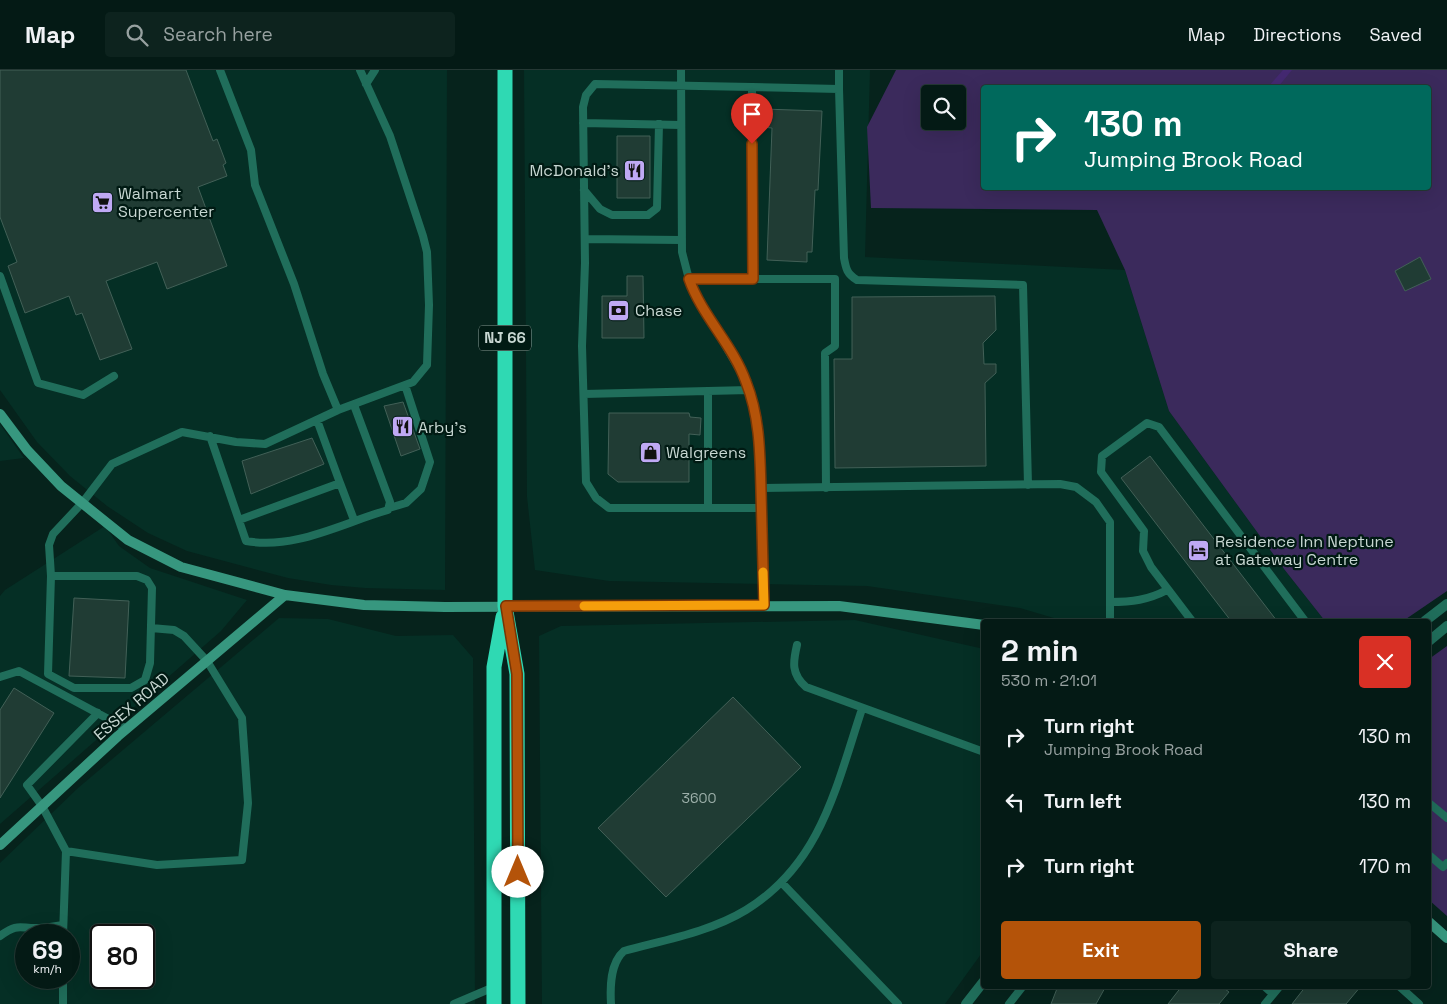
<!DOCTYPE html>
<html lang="en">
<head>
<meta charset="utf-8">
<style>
  body { margin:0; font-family:"Space Grotesk",sans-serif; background:#0d231e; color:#f1f3f6; height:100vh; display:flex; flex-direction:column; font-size:19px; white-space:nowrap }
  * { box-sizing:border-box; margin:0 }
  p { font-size:16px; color:#97a1a0 }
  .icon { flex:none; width:28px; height:28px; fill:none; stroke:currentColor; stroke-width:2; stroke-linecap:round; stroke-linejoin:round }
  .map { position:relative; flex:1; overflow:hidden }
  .side { position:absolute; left:981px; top:549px; width:450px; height:370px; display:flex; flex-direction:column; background:#041a15; border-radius:5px; box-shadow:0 5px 20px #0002,0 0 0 1px #253834 }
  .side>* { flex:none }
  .hud { position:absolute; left:981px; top:15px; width:450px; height:105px; border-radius:5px; box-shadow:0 5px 20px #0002,0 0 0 1px #253834; background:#00695c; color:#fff; overflow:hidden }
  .tools { position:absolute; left:921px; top:15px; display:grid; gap:10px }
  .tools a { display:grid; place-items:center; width:45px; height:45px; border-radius:5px; background:#041a15; box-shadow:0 5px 20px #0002,0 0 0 1px #253834; font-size:25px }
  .speed { position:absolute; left:15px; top:854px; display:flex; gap:10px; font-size:25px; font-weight:700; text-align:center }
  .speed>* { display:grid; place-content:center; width:65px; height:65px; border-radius:50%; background:#041a15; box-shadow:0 5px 20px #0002,0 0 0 1px #253834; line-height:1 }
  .speed small { font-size:12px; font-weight:400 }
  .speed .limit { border:2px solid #111; border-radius:8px; background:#fff; color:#111 }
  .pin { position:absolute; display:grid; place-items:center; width:42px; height:42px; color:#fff; margin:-51px -21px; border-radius:50% 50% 50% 0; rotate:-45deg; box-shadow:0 0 5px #0007 }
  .pin .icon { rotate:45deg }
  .me { position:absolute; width:55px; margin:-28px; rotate:0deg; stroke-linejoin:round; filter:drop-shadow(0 0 4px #0008) }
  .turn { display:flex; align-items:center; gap:18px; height:105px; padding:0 20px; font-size:22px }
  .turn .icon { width:65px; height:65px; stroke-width:2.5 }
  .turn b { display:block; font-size:35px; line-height:42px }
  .round { display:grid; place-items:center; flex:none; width:52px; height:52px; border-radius:5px; background:#0d231e }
  .overview { display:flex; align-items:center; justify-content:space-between; height:85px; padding:0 20px }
  h1 { font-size:30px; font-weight:800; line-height:38px }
  .button { display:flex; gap:10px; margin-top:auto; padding:10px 20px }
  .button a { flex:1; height:58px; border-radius:5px; background:#b45309; color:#fff; font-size:20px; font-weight:800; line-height:58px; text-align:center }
  .button a+a { background:#0d231e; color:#f1f3f6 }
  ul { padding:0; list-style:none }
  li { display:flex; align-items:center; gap:15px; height:65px; padding:0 20px }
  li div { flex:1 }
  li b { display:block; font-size:19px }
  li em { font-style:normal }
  header { display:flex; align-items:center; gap:30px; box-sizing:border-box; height:70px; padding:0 25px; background:#041a15; border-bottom:1px solid #253834 }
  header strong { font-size:24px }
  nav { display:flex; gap:28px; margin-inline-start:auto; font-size:18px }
  .search { width:350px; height:45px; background:#0d231e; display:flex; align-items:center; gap:12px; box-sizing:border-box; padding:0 18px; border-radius:5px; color:#97a1a0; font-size:19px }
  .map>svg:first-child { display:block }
</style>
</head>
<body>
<header>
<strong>Map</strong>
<div class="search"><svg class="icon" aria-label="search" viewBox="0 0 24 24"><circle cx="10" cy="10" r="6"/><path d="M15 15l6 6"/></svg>Search here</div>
<nav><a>Map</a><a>Directions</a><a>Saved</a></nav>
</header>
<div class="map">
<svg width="1447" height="934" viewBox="0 0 1447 934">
  <rect width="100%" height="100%" fill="#06231c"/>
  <path fill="#052f25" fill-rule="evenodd" d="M 0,0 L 447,0 L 445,520 L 365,518 L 331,515 L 288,508 L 187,481 L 148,463 L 107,436 L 70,406 L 37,372 L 0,320 Z
    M 524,0 L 870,0 L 865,187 L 1125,200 L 1169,341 L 1284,499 L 1325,551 L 1064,551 L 1020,538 L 867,516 L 609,511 L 535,500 L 527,427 Z
    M 0,354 L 24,388 L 0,391 Z
    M 105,456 L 119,476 L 150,498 L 247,530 L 221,561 L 0,754 L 0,526 L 5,520 Z
    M 279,548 L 328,549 L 396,566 L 453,565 L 473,588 L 475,934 L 0,934 L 0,793 L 78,718 ZM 26,865 L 69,865 L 69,908 L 26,908 ZM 101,865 L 144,865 L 144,908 L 101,908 Z
    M 855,550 L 984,579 L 984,880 L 945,934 L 542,934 L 539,566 L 561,556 Z"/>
  <path fill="#3b2a5c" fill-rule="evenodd" d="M 896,0 L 1447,0 L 1447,521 L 1403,551 L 1325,551 L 1284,499 L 1169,341 L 1125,200 L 1097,140 L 871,138 L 867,57 ZM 984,18 L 1429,18 L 1429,118 L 984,118 ZM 930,24 L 958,24 L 958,51 L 930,51 Z
    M 1447,576 L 1447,846 L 1429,830 L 1429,589 Z"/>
  <path fill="#442971" d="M 1283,0 L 1292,0 L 1278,17 L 1268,17 Z"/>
  <path fill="#203c34" stroke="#426057" d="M 0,0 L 186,0 L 213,71 L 217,69 L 226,93 L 223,95 L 227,106 L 198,117 L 227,196 L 167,219 L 157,192 L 106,211 L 132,279 L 100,290 L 82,243 L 76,245 L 69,226 L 25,243 L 8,196 L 17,192 L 0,147 Z
    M 763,39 L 822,41 L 818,120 L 815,120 L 812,182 L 807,182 L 807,192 L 767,190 L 772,58 L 762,57 Z
    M 617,66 L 650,66 L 650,128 L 617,128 Z
    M 1420,187 L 1431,209 L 1405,221 L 1395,201 Z
    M 627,206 L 643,206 L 644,268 L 602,268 L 602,226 L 627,226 Z
    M 995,226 L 996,260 L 983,273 L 984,294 L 996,294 L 996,303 L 985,313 L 986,396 L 835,398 L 834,289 L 852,289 L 852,227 Z
    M 403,332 L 420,379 L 401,386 L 384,336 Z
    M 609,343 L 689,343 L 690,347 L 701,348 L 700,365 L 689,364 L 689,412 L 618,412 L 608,404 Z
    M 312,368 L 324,394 L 251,424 L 242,391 Z
    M 1150,386 L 1277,551 L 1231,551 L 1121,408 Z
    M 74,528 L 129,531 L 125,608 L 69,606 Z
    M 14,618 L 54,643 L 0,728 L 0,640 Z
    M 733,627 L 801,697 L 666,827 L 598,758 Z
    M 1058,916 L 1106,916 L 1096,934 L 1051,934 Z
    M 1182,916 L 1221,916 L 1229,922 L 1219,934 L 1168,934 Z
    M 1306,916 L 1361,916 L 1346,934 L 1292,934 Z"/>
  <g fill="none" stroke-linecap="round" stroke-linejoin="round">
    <path stroke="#206e5b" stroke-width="8" d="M 220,0 L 251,80 L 255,115 L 294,214 L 323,304 L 338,340
      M 681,0 L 682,182 L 691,217 L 746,311 L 757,346 L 761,385 L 764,535
      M 366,14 L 375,0
      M 752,17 L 595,14 L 586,25 L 583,37 L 585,193 L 582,276 L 586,412 L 596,428 L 609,438 L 762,438
      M 839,19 L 844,188 C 846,199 847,204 857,210 L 1023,215 L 1028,415
      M 583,53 L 681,55
      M 584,120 L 600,139 L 612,145 L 648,145 L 657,138 L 659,54
      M 585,169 L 681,170
      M 0,206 L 38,313 L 83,325 L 114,306
      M 689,209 L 835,209 L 835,276 L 825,283 L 826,418
      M 753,209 L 752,17 L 839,19 L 839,0
      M 584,324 L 749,320
      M 210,366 L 246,471 C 295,480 342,453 388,440 L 390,432 L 354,335
      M 340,413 L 354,450
      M 761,418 L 1060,414 L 1076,417 L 1096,432 L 1110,452 L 1110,551
      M 389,438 L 406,433 L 421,419 L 430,392 L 405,315
      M 708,438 L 708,321
      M 239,450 L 340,413 L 317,350
      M 51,506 L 137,506 L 147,510 L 152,518 L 150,593 L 145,610 L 131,618 L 74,618 L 48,604 L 51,506 L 49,475 L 53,464 L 83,432 L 112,394 L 182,362 L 236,372 L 265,374 L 338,340 L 413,312 L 427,295 L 429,235 L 427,182 L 423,166 L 390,66 L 360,0
      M 1110,532 C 1132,532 1148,530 1167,520
      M 1192,551 L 1151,497 L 1143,481 L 1144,461 L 1101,402 L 1102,386 L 1147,353 L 1159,357 L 1305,551
      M 797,575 C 793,592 791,604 806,617 L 984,682
      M 0,607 L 19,601 L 127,659
      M 1429,733 L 1447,748
      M 66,781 L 157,795 L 242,790 L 248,733 L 242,648 L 207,591 L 184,566 L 174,560 L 151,558
      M 1429,785 L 1443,797 L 1447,793
      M 782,813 L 898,934
      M 63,865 L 66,781 L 42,736 L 27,715 L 98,643
      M 0,866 C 19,852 20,859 39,858 C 47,858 55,856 63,855
      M 1264,916 L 1273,924
      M 1399,916 L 1419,934
      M 63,934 L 63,908
      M 454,934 L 494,917
      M 611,934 C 610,917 610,893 624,881 C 664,870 710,862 746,840 C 821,794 836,717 862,639
      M 1009,934 L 1023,916
      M 1265,934 L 1280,916"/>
    <path stroke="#206e5b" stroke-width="10" d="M 1425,551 L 1447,534
      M 1429,571 L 1447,556
      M 966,934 L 984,911"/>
    <path stroke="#37977f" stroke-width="10" d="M 0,344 L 27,380 L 61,416 L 128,470 L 181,497 L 285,525 L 364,535 L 445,537 L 839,536 L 984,555
      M 0,775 L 118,666 L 285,525
      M 1429,852 L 1447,868"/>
    <path stroke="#2fd9b3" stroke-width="15" d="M 505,0 L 505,536 L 517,604 L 518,934
      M 494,934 L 494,597 L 503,547"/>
  </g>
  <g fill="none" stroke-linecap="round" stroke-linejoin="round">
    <defs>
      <path id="route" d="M 518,802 L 517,604 L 506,536 L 764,535 C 763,497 762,459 761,421 C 760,384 760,347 746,312 C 733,275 702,246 689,209 L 753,209 L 752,74"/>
    </defs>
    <use href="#route" stroke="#753606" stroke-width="12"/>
    <use href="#route" stroke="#b45309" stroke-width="9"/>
    <path stroke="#f59e0b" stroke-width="9" d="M 584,536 L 764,535 L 763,502"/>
  </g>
  <defs>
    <symbol id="restaurant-square" viewBox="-11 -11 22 22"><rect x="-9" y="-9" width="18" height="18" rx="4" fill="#bfa9f4" stroke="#001a13"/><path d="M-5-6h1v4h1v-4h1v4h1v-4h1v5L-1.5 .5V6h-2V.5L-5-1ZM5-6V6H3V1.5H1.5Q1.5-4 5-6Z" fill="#111"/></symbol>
    <symbol id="supermarket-square" viewBox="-11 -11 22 22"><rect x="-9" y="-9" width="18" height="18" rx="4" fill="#bfa9f4" stroke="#001a13"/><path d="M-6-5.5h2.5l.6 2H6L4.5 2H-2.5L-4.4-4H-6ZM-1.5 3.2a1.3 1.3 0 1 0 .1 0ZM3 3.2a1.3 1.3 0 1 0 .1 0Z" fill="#111"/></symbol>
    <symbol id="bank-square" viewBox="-11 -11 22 22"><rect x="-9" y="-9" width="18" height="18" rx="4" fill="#bfa9f4" stroke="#001a13"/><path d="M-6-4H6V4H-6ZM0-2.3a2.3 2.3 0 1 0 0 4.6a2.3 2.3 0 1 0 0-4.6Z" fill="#111"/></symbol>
    <symbol id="shop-square" viewBox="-11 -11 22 22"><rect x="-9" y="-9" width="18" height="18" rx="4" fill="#bfa9f4" stroke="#001a13"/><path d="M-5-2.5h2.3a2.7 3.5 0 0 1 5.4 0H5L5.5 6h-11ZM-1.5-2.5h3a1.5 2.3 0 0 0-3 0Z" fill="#111"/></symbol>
    <symbol id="hotel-square" viewBox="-11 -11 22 22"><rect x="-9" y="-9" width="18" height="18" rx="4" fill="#bfa9f4" stroke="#001a13"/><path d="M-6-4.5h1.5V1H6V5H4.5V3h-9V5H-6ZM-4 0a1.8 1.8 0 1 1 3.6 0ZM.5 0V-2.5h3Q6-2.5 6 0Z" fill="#111"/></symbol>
  </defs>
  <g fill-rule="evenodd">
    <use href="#restaurant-square" x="622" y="88" width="25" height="25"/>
    <use href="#supermarket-square" x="90" y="120" width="25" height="25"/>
    <use href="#bank-square" x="606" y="228" width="25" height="25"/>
    <use href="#restaurant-square" x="390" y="344" width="25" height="25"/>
    <use href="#shop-square" x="638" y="370" width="25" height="25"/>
    <use href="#hotel-square" x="1186" y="468" width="25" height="25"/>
  </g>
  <g text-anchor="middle" stroke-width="4.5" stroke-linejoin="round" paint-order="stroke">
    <g font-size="14" fill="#9db0aa">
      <text x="699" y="733">3600</text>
    </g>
    <rect fill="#001a13" stroke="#8b9e99" stroke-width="1" x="479" y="255.5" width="52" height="25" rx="4"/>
    <g font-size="15" font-weight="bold" fill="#c7d7d2">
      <text x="505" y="273">NJ 66</text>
    </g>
    <g font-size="16" fill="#c7d7d2" stroke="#001a13" text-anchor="start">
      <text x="619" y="106" text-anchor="end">McDonald's</text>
      <text x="118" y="129">Walmart<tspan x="118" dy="18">Supercenter</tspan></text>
      <text x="635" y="246">Chase</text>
      <text x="418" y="363">Arby's</text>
      <text x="666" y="388">Walgreens</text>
      <text x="1215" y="477">Residence Inn Neptune<tspan x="1215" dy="18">at Gateway Centre</tspan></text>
    </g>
    <g font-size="16" fill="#c7d7d2" stroke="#001a13">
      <text transform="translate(131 636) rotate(-41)" y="6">ESSEX ROAD</text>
    </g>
  </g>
</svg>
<div class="tools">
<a><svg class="icon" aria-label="search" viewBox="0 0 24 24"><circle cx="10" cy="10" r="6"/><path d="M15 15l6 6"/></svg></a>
</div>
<div class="speed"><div>69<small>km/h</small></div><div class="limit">80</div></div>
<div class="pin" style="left:752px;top:74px;background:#d93025"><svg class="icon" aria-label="arrive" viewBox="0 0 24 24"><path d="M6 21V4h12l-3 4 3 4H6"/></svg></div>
<svg class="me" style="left:518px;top:802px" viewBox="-20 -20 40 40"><circle r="19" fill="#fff"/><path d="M0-13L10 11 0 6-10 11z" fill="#b45309"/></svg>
<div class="hud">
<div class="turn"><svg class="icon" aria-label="right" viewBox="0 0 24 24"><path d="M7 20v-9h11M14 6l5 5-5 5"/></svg><div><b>130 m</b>Jumping Brook Road</div></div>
</div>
<section class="side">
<div class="overview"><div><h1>2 min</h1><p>530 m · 21:01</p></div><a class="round" style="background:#d93025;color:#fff"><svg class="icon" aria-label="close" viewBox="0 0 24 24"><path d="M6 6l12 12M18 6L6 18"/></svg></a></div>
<ul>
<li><svg class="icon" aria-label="right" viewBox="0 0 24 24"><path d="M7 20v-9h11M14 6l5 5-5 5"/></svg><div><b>Turn right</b><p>Jumping Brook Road</p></div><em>130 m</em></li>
<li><svg class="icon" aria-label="left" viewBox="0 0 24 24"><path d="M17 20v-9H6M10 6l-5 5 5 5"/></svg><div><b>Turn left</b></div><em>130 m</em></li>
<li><svg class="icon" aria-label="right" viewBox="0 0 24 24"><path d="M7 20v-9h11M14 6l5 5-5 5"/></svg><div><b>Turn right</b></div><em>170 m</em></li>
</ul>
<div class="button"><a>Exit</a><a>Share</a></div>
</section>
</div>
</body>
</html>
